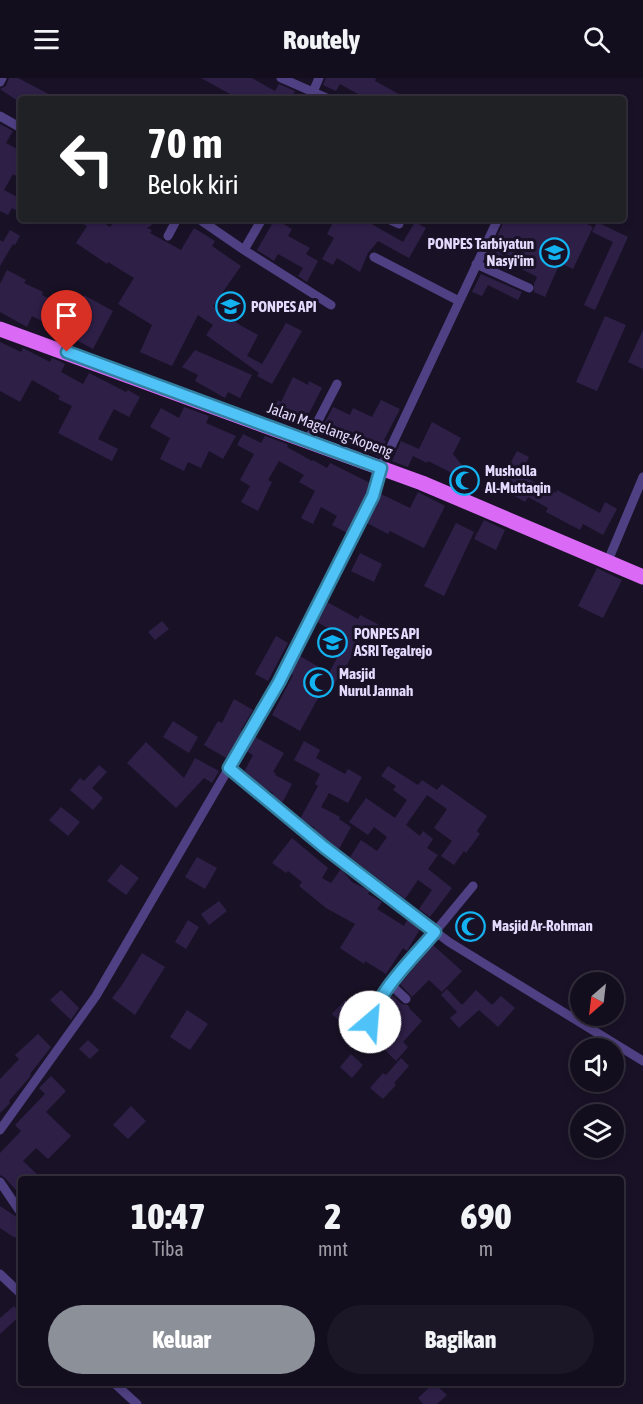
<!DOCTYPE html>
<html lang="id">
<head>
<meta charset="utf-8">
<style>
  body { margin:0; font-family:"Asap Condensed",sans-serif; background:#1c1726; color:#f1f3f6; height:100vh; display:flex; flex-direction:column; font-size:22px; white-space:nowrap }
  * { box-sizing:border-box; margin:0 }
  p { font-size:20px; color:#9d9ca4 }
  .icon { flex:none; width:33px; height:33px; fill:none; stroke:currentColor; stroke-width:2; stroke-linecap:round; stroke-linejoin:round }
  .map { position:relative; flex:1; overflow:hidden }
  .panel { position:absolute; left:18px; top:1098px; width:606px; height:210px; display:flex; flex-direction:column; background:#130e1d; border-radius:6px; box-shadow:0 3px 9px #0003,0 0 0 2px #322e3b }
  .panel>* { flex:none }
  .top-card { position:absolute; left:18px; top:18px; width:608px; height:126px; border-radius:6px; box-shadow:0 3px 9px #0003,0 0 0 2px #322e3b; background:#202124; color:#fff; overflow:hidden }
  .needle { width:39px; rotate:208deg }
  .buttons { position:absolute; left:570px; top:894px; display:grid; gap:12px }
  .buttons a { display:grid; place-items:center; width:54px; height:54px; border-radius:50%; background:#130e1d; box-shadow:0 3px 9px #0003,0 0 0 2px #322e3b; font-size:30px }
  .pin { position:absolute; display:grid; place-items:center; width:51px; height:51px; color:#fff; margin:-62px -26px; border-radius:50% 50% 50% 0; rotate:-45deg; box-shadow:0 0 6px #0007 }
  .pin .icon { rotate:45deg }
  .me { position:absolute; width:66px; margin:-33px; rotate:27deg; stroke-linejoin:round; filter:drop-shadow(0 0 4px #0008) }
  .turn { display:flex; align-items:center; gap:21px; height:126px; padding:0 30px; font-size:27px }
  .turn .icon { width:78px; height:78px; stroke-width:2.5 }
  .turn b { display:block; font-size:42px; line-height:51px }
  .eta { display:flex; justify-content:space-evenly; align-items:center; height:102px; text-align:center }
  .eta b { font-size:36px; font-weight:800; line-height:42px }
  .primary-button { display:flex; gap:12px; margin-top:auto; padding:12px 30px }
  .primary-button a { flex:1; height:69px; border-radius:36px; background:#8c9099; color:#fff; font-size:24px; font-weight:800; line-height:69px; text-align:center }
  .primary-button a+a { background:#1c1726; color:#f1f3f6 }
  header { display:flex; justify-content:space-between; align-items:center; height:78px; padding:0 30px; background:#130e1d; font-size:27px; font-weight:800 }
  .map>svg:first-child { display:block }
</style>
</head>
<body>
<header><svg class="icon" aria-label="menu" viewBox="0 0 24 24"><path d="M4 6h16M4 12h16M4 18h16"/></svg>Routely<svg class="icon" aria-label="search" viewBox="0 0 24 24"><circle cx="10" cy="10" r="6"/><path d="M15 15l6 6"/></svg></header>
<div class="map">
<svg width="643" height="1326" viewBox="0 0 643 1326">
  <rect width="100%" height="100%" fill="#191227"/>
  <path fill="#2e1f47" d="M 9,0 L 18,0 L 58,21 L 21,21 L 21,25 L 0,11 L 6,8 Z
    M 201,0 L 252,0 L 275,13 L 279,6 L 295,13 L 291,21 L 239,21 Z
    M 326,0 L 376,0 L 375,3 L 408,21 L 367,21 L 340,6 L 336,13 L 323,7 Z
    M 0,46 L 13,53 L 6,65 L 21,73 L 21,101 L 13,96 L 4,112 L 21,121 L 21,135 L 12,130 L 8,137 L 0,133 Z
    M 74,141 L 98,141 L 110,149 L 116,141 L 161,141 L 147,150 L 152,152 L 150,155 L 181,172 L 194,150 L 215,163 L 212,168 L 241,188 L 213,228 L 240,247 L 258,257 L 247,278 L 262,286 L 286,245 L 302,253 L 272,306 L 257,298 L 259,295 L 206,257 L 213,247 L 198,237 L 172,288 L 140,274 L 152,247 L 118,226 L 134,200 L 108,184 L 107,186 L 76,165 L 87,148 Z
    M 275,141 L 292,151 L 288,158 L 310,170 L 306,176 L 318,183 L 307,204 L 298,198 L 303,190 L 278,176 L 274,183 L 257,172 Z
    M 335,141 L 363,141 L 403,164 L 415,144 L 426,150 L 409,180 L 378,163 L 368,175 L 360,194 L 337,180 L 333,187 L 322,181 L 334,160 L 327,156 Z
    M 505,141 L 577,141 L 593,149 L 573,191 L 560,185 L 545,219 L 534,214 L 534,206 L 537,199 L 512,186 L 509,193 L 486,183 Z
    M 597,144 L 628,159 L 595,232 L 584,227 L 613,164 L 592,154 Z
    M 10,152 L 20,158 L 15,167 L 13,166 L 0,188 L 0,162 L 3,164 Z
    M 7,192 L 26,202 L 24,205 L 43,214 L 42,217 L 76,234 L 84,217 L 113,233 L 93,271 L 32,238 L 27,249 L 0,234 L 0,206 Z
    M 481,196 L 522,214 L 518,222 L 488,207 L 482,218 L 472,214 Z
    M 605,238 L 626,247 L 597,313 L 576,304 Z
    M 643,252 L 643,291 L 628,284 Z
    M 0,264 L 21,274 L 23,270 L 50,284 L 52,280 L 59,283 L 65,286 L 61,294 L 83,306 L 89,295 L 126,314 L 128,312 L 140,319 L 129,339 L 114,331 L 98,361 L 118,371 L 112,383 L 58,355 L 72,328 L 58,321 L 60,318 L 32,302 L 20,324 L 0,313 Z
    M 195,272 L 252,297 L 240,320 L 228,314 L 225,320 L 195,303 L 198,297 L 182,289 Z
    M 293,299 L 308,307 L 309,303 L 322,310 L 302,349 L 272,335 L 278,322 L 281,324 Z
    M 381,322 L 400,331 L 384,362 L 386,363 L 379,379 L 363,371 L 365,367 L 323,348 L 333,329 L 350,337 L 353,330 L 372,339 Z
    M 184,329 L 209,338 L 206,345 L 236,358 L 223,381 L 209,373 L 201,390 L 188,384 L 184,393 L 160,381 L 170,360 L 150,349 L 161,330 L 179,340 Z
    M 432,344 L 461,360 L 453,376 L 474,402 L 464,410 L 452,395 L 428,383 L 427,385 L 413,378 L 408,389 L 392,383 L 401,363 L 419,371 Z
    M 243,356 L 261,365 L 265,358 L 284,365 L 288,367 L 287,369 L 312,383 L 313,382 L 327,390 L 330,385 L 370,405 L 367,416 L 347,455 L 332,447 L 337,438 L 321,429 L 313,446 L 301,440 L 315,413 L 299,404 L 304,397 L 279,383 L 268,402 L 272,404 L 258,433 L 241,424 L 250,408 L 240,402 L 254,376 L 237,367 Z
    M 517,373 L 529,379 L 520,397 L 556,415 L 557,412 L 600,435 L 605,424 L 617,431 L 603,457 L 583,446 L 580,452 L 546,434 L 548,430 L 528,419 L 525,424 L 513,417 L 515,414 L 499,406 Z
    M 418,414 L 445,428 L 424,470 L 390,453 L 388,456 L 367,445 L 381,416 L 410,430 Z
    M 484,442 L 505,452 L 496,472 L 474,461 Z
    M 456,445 L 474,454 L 444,518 L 424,508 Z
    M 360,475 L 382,486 L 374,504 L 351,493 Z
    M 597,490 L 622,502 L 603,540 L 578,528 Z
    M 327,524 L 358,541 L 360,537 L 391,553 L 386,564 L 365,553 L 341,598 L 339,598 L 328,617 L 322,613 L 300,653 L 272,637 L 293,597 L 291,596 L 300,578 L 329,595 L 347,561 L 317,544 Z
    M 162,543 L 169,551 L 155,562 L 148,554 Z
    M 276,558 L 288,565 L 268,603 L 255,596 Z
    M 234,621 L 253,632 L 241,652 L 243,653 L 226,680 L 204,667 L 218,643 L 222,645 Z
    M 173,643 L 198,659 L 189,675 L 163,659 Z
    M 255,659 L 284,675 L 273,694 L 276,695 L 275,697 L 292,706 L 282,725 L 272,717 L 273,715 L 261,708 L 244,694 L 253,677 L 246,673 Z
    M 304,663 L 320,672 L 316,680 L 345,696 L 348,691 L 362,699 L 348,725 L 329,715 L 321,729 L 340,739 L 339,741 L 351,749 L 339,771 L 313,752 L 315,750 L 300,741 L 318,708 L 315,706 L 320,696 L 294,682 Z
    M 146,664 L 184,700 L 195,680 L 219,693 L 212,705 L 204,700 L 176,730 L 127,685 Z
    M 99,687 L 107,694 L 92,710 L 103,720 L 93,732 L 70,712 L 80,700 L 84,703 Z
    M 388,688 L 418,707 L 422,702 L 437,712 L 442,706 L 487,738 L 477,753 L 480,756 L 466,775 L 464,773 L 454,787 L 441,778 L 452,763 L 434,750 L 447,731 L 427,717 L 406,747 L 420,758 L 423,753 L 433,761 L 427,770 L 438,777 L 428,791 L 452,810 L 430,839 L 419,831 L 432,812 L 418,802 L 405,821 L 350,779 L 361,762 L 377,773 L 387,759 L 374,749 L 368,757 L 349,744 L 366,720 L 395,740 L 407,722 L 393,712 L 396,708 L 381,698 Z
    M 61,729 L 80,744 L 68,758 L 49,742 Z
    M 292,760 L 328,790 L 322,800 L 331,805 L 341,791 L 352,804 L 370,813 L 368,816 L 382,824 L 377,831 L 404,848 L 407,842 L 420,851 L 407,873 L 403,870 L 386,896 L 365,883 L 364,886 L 340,870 L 355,846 L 326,830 L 299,808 L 302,804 L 288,793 L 286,795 L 272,785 Z
    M 197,779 L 217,790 L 205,811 L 185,799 Z
    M 121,786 L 139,800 L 126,817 L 107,803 Z
    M 219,823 L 227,833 L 209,847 L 201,836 Z
    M 469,836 L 486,855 L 476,864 L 459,844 Z
    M 188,842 L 199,849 L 186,871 L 175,864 Z
    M 433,867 L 462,893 L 442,914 L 429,902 L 412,919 L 400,906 Z
    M 142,875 L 165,889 L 135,937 L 112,920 L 122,907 Z
    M 447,911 L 462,927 L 476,912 L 492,927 L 501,918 L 515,930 L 498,949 L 479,932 L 459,950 L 450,940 L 457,934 L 441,917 Z
    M 61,912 L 79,930 L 71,942 L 50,922 Z
    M 392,917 L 402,926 L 408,927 L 410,931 L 422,943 L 403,964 L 408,969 L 396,983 L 371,958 L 375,954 L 377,946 L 386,953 L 396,942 L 383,930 Z
    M 345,922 L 356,932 L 343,946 L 332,936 Z
    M 187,932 L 208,946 L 190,972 L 170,959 Z
    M 38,956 L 51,969 L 30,996 L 31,997 L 29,1000 L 9,1023 L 10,1025 L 0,1035 L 0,1001 L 19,981 L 15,977 Z
    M 88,962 L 99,972 L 90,981 L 79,971 Z
    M 351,976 L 363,987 L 352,1000 L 340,989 Z
    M 401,980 L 409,988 L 394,1005 L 396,1007 L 383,1021 L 370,1010 L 383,995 L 386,997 Z
    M 51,998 L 66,1013 L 46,1034 L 71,1058 L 48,1081 L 36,1070 L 23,1083 L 42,1101 L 21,1101 L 21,1118 L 5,1100 L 0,1097 L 0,1075 L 21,1053 L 15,1047 L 45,1016 L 39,1010 Z
    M 131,1028 L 146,1043 L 128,1061 L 113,1047 Z
    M 0,1128 L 21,1142 L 21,1150 L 15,1160 L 0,1150 Z
    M 14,1228 L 21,1237 L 0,1256 L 0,1240 Z
    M 434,1305 L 447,1317 L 437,1326 L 423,1326 L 418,1320 Z"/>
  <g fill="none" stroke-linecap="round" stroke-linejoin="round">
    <path stroke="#4f4083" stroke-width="9" d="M 281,0 L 329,21
      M 0,4 L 2,0
      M 310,21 L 319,0
      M 0,38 L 21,50
      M 199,141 L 244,172
      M 262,141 L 244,172 L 331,227
      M 388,141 L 399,146
      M 168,158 L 177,141
      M 374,179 L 459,223
      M 476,186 L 529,210
      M 307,364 L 337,306
      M 607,485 L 643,399
      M 229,690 L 323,769 L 449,864 L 643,983
      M 406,921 L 391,907 L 473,808
      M 369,952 L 373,933 L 391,907
      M 0,1052 L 96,918 L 279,604 L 373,418 L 381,390 L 498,141
      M 0,1104 L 21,1135
      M 0,1196 L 21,1216
      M 114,1305 L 137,1326"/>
    <path stroke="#da69f5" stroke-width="15" d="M 0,251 L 422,405 L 643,499"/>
  </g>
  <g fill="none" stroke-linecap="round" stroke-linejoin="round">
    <defs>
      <path id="route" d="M 67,274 L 381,390 L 373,418 L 279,604 L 229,690 L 324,769 L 435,854 C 414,879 379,912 370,944"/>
    </defs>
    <use href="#route" stroke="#337fa1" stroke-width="15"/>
    <use href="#route" stroke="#4fc3f7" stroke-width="10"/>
  </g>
  <defs>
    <symbol id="school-ring" viewBox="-11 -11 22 22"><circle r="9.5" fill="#191227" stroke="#13b2f0" stroke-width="1.5"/><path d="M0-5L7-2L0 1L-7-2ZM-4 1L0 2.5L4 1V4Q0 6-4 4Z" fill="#13b2f0"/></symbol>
    <symbol id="mosque-ring" viewBox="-11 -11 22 22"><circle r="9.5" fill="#191227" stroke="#13b2f0" stroke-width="1.5"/><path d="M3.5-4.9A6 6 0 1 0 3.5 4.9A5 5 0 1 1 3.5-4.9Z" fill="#13b2f0"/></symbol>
  </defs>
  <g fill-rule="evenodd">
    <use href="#school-ring" x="538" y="158" width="33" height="33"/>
    <use href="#school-ring" x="214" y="212" width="33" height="33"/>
    <use href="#mosque-ring" x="448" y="386" width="33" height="33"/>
    <use href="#school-ring" x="316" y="548" width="33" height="33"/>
    <use href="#mosque-ring" x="302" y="588" width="33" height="33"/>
    <use href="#mosque-ring" x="454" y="832" width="33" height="33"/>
  </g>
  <g text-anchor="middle" stroke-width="6" stroke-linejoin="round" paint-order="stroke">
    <g font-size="15" font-weight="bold" fill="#e5dafd" stroke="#191227" text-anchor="start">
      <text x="534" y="171" text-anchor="end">PONPES Tarbiyatun<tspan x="534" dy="17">Nasyi'im</tspan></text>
      <text x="251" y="234">PONPES API</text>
      <text x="485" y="398">Musholla<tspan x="485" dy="17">Al-Muttaqin</tspan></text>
      <text x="354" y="561">PONPES API<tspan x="354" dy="17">ASRI Tegalrejo</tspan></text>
      <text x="339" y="601">Masjid<tspan x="339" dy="17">Nurul Jannah</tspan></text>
      <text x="492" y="853">Masjid Ar-Rohman</text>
    </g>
    <g font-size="15" fill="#e5dafd" stroke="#191227">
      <text transform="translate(330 352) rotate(20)" y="5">Jalan Magelang-Kopeng</text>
    </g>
  </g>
</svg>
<div class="buttons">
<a><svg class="needle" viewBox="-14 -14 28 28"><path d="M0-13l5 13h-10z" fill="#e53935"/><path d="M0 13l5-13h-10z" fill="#9d9ca4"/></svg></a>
<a><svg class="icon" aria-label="sound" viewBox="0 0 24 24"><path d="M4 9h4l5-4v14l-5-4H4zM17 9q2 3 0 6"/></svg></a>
<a><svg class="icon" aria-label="layers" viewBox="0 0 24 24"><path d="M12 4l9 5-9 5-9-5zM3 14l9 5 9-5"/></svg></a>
</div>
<div class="pin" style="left:67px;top:274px;background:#d93025"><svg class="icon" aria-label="arrive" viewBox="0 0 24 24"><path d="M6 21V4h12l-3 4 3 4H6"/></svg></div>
<svg class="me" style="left:370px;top:944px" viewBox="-20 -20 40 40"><circle r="19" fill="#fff"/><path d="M0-13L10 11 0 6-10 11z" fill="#4fc3f7"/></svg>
<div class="top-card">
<div class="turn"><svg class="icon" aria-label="left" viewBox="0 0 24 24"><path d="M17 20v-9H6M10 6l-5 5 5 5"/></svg><div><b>70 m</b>Belok kiri</div></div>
</div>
<section class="panel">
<div class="eta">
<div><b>10:47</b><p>Tiba</p></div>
<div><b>2</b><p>mnt</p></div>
<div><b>690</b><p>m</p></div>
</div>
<div class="primary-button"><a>Keluar</a><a>Bagikan</a></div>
</section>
</div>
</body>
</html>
